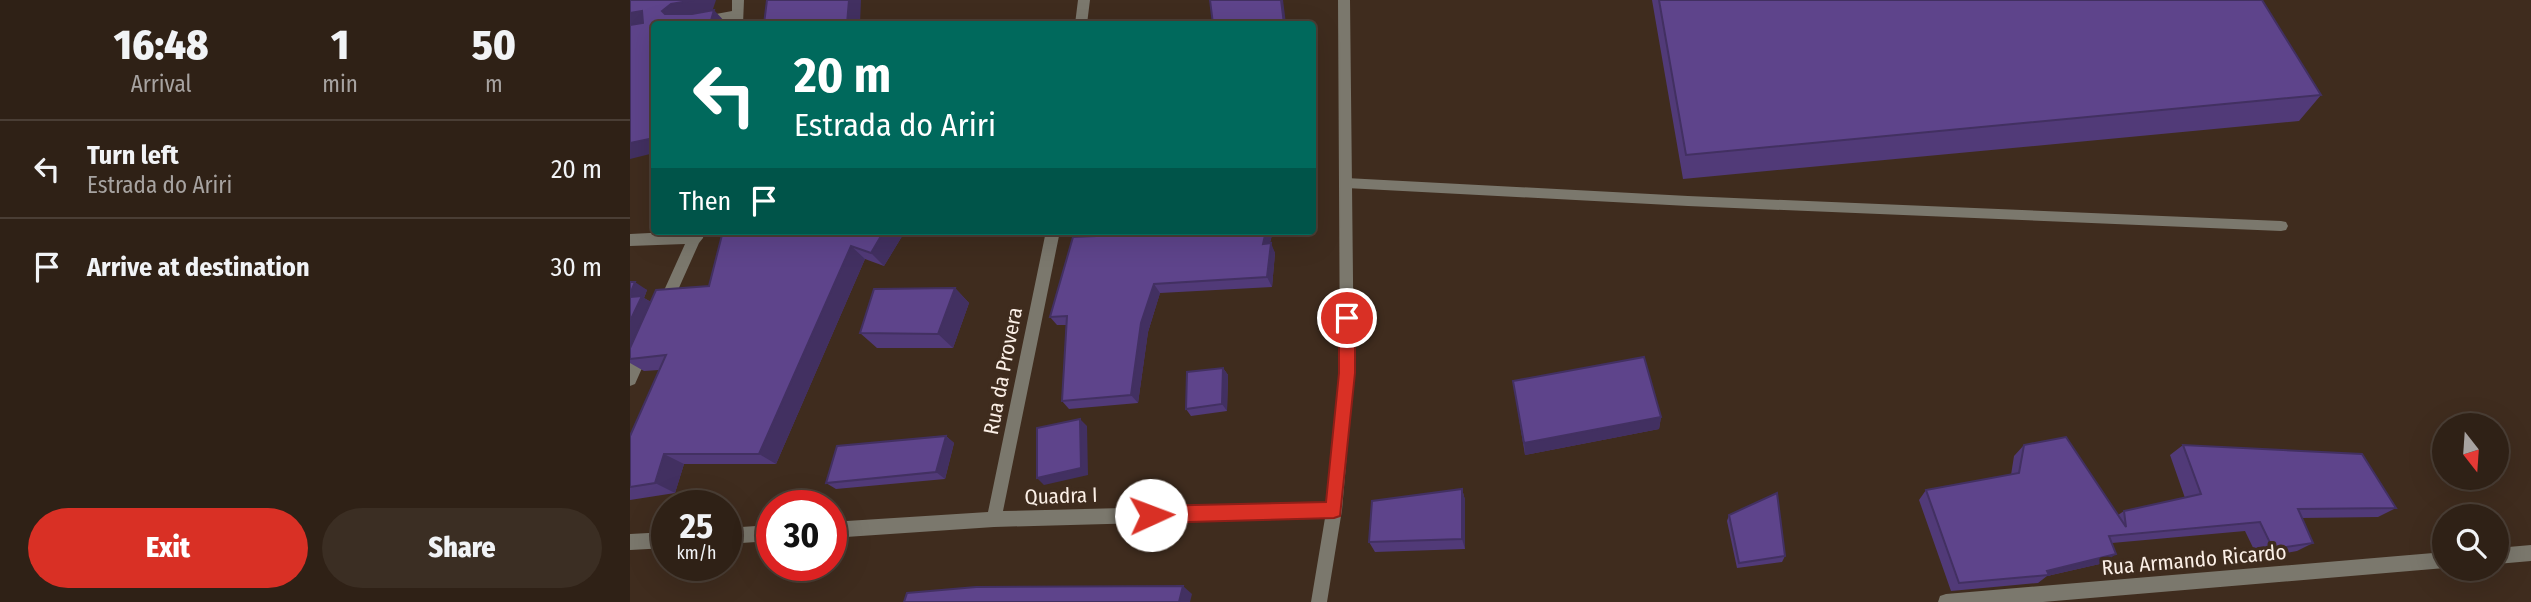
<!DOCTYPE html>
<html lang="en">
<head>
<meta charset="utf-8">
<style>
  body { margin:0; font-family:"Fira Sans Condensed",sans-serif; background:#3b2e23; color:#f1f3f6; height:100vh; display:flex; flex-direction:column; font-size:26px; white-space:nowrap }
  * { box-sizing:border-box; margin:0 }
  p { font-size:23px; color:#a7a3a1 }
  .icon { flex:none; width:38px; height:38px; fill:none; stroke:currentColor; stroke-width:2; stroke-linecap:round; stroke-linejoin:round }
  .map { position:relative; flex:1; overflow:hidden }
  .sheet { display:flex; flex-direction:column; background:#2f2116; width:630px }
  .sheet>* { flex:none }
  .top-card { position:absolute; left:21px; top:21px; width:665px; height:214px; border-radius:7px; box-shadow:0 7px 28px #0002,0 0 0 2px #4a3e35; background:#00695c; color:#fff; overflow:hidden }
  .needle { width:46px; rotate:163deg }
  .fabs { position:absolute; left:1802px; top:413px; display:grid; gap:14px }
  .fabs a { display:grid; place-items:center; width:77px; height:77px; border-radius:50%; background:#2f2116; box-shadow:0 7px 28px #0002,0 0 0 2px #4a3e35; font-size:35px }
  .speed { position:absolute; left:21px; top:490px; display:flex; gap:14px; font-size:35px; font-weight:700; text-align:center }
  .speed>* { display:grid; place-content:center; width:91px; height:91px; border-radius:50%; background:#2f2116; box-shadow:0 7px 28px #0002,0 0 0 2px #4a3e35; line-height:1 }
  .speed small { font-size:18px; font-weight:400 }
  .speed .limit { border:10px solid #d22; background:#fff; color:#111 }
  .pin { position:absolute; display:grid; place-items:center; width:60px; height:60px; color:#fff; margin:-30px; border:4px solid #fff; border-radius:50%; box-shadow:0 2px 7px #0007 }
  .me { position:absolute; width:77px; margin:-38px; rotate:88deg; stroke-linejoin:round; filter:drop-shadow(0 0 5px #0008) }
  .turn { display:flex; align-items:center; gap:24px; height:147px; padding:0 28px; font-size:32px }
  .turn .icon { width:91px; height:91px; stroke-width:2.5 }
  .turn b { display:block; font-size:49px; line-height:60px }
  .then { display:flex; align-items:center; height:66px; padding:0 28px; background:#0003; gap:14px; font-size:26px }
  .eta { display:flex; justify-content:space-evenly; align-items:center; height:119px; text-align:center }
  .eta b { font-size:42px; font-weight:800; line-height:49px }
  .primary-button { display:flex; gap:14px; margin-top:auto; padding:14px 28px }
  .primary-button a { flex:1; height:80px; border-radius:42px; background:#d93025; color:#fff; font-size:28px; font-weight:800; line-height:80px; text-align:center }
  .primary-button a+a { background:#3b2e23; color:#f1f3f6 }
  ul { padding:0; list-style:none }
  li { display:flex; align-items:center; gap:21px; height:98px; padding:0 28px; border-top:2px solid #4a3e35 }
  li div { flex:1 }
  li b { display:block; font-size:26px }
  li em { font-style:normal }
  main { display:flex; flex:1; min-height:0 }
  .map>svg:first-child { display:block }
</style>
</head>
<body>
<main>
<section class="sheet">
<div class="eta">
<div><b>16:48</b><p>Arrival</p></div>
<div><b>1</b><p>min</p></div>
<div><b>50</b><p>m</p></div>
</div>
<ul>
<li><svg class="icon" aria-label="left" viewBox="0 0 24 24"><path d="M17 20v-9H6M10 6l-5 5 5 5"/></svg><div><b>Turn left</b><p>Estrada do Ariri</p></div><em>20 m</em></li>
<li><svg class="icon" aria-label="arrive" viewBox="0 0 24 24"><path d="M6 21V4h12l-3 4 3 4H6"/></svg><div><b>Arrive at destination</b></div><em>30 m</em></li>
</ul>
<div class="primary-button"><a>Exit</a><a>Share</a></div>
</section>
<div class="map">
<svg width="1901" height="602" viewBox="0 0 1901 602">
  <rect width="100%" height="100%" fill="#3f2c1e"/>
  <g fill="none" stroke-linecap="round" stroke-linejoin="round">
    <path fill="#7b786d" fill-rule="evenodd" d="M 716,178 L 1058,196 L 1651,221 L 1656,222 L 1658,226 L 1656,230 L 1651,231 L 1058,206 L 716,188 L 709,183 Z"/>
    <path fill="#7b786d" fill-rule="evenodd" d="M 102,0 L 114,0 L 113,24 L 101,24 L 101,20 L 75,24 L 48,24 L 54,20 L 102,11 Z
      M 448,0 L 460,0 L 457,24 L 445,24 Z
      M 708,0 L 720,0 L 724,372 L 712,510 L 697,602 L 681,602 L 695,518 L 364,527 L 201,538 L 201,522 L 358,512 L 416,231 L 430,231 L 373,511 L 697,503 L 710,372 Z
      M 60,231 L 74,231 L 73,238 L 69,243 L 39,310 L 34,312 L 29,310 L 27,306 L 55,244 L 0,246 L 0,234 Z
      M 13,344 L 18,346 L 20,350 L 5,384 L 0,386 L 0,363 L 8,346 Z
      M 142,525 L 142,541 L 96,544 L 96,528 Z
      M 37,532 L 37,548 L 0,550 L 0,534 Z
      M 1901,545 L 1901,561 L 1867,564 L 1867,548 Z
      M 1815,552 L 1815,568 L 1413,602 L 1308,602 L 1310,596 L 1316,594 Z"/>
  </g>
  <path fill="#513a78" d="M 1022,0 L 1632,0 L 1691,95 L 1669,121 L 1053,179 Z
    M 353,231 L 391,231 L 389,236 Z
    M 487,231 L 643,231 L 640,243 L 645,253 L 642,287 L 530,293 L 518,332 L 508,403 L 439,409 L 432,401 L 436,325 L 427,325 L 420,317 L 489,235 Z
    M 274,233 L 254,266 L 235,259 L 146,464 L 54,464 L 45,493 L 0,500 L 0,436 L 29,370 L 14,371 L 0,363 L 0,282 L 17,290 L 14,298 L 21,302 Z
    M 325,288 L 339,303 L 323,348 L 247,348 L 230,333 Z
    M 593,368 L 598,375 L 597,411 L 561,416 L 556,409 Z
    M 883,381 L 1031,417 L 1029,429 L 895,455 Z
    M 316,436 L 324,443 L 315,479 L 206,489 L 196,483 Z
    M 1394,445 L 1488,515 L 1494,511 L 1555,498 L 1540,455 L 1553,445 L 1766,508 L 1748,517 L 1672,518 L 1683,543 L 1667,551 L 1628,558 L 1615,531 L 1482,543 L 1474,563 L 1417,576 L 1408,583 L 1321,591 L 1289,500 L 1296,490 L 1381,475 L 1384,456 Z
    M 832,489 L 835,500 L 835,549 L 745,552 L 739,542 Z
    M 1099,515 L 1155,556 L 1152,562 L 1107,568 L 1097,521 Z"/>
  <path fill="#423061" d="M 64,0 L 86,0 L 82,12 L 45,24 L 32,11 L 41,4 Z
    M 219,0 L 231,0 L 230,24 L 217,24 Z
    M 651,0 L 653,0 L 656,24 L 654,24 Z
    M 84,10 L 96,23 L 96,24 L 80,24 Z
    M 12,11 L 26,24 L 0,29 L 0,13 Z
    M 682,61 L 684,67 L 682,103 Z
    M 24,138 L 24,153 L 0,159 L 0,143 Z
    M 254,231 L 273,231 L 274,233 L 254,266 L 241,253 Z
    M 385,231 L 391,231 L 389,236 Z
    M 636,231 L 643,231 L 637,253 L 633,244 Z
    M 641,243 L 645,253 L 642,287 L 637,277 Z
    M 221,246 L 235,259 L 146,464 L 129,454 Z
    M 5,282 L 17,290 L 14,298 L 24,304 L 0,357 L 0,294 Z
    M 524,284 L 530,293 L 518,332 L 508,403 L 501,395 L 511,323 Z
    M 325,288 L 339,303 L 323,348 L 308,334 Z
    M 593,368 L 598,375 L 597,411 L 592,404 Z
    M 1031,417 L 1029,429 L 895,455 L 894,443 Z
    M 450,419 L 457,426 L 458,475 L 414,485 L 407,478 Z
    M 316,436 L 324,443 L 315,479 L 306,472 Z
    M 34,454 L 54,464 L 45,493 L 25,483 Z
    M 832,489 L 835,500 L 835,549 L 832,539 Z
    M 1486,554 L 1474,563 L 1417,576 L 1419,575 L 1417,571 Z
    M 553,586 L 562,594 L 560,602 L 549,602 Z"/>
  <path fill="#5e448b" stroke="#423061" stroke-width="2" d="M 0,0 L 64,0 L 41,4 L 32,11 L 35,14 L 62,14 L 84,10 L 80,24 L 24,24 L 24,138 L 0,143 L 0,25 L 13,23 L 12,11 L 0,13 Z
    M 137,0 L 219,0 L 217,24 L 134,24 Z
    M 580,0 L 651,0 L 654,24 L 583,24 Z
    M 1029,0 L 1632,0 L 1691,95 L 1056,155 Z
    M 93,231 L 254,231 L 241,253 L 221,246 L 129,454 L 34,454 L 25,483 L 0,487 L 0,436 L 36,355 L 0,359 L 0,348 L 26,290 L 79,286 Z
    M 487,231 L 636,231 L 633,244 L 641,243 L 637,277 L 524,284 L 511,323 L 501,395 L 432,401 L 437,316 L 420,317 L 443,237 L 489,235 Z
    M 0,282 L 5,282 L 0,294 Z
    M 325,288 L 308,334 L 230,333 L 244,289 Z
    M 12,296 L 0,321 L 0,297 Z
    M 1014,357 L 1031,417 L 894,443 L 883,381 Z
    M 593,368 L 592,404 L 556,409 L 557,372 Z
    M 450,419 L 451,468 L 407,478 L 407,428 Z
    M 316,436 L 306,472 L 196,483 L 207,446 Z
    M 1436,437 L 1496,527 L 1494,511 L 1571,494 L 1553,445 L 1732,454 L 1766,508 L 1668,509 L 1683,543 L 1643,549 L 1630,522 L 1479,536 L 1486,554 L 1417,571 L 1419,575 L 1329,583 L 1296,490 L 1389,473 L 1394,445 Z
    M 832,489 L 832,539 L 739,542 L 742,501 Z
    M 1147,493 L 1155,556 L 1109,563 L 1099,515 Z
    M 553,586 L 549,602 L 274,602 L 277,593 L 346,587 Z"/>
  <path fill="#d93025" stroke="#8d1f18" stroke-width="2" d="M 717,311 L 722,313 L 725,318 L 725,373 L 710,516 L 704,518 L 521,523 L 515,521 L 512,515 L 515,509 L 521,506 L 696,502 L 709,373 L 709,318 L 711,313 Z"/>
  <g text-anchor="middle" stroke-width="7" stroke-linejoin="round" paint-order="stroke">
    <g font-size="21" fill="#fbefe6" stroke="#3f2c1e">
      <text transform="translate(373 371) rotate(-79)" y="7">Rua da Provera</text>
      <text transform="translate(431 496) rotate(-2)" y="7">Quadra I</text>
      <text transform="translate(1564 560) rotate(-5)" y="7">Rua Armando Ricardo</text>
    </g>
  </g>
</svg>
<div class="fabs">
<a><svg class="needle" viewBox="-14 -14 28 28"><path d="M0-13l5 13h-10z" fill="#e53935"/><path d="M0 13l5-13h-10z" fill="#a7a3a1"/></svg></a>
<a><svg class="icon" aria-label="search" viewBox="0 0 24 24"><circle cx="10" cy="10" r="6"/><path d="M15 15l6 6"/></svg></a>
</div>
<div class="speed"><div>25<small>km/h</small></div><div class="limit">30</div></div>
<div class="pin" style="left:717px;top:318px;background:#d93025"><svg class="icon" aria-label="arrive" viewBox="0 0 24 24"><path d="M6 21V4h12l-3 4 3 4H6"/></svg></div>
<svg class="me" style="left:521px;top:515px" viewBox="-20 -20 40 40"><circle r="19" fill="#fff"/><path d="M0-13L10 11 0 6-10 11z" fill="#d93025"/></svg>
<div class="top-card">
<div class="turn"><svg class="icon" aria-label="left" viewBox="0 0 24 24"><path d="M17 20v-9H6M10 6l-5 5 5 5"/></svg><div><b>20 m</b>Estrada do Ariri</div></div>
<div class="then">Then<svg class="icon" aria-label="arrive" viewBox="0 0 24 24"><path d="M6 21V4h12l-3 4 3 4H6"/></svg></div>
</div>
</div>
</main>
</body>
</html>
